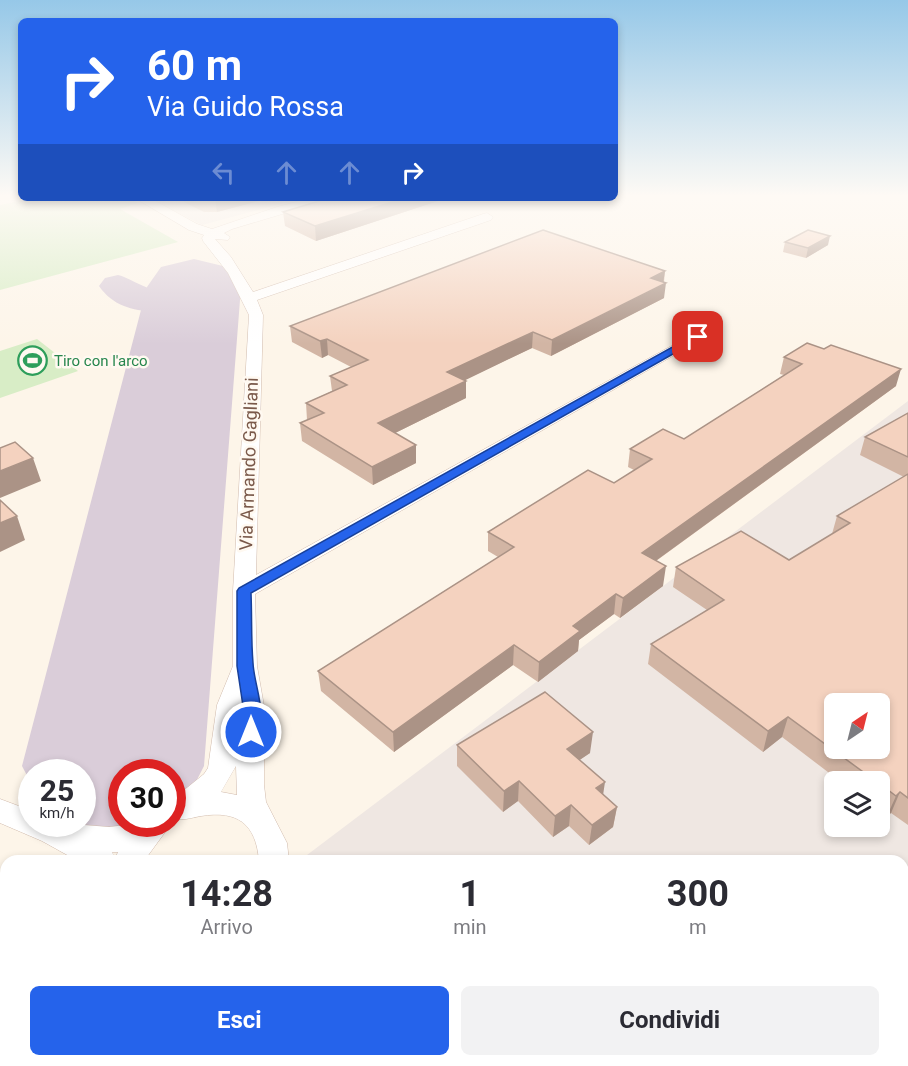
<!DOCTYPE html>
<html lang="it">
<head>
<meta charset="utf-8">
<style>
  body { margin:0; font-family:Roboto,sans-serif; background:#f2f2f3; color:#2b2b33; height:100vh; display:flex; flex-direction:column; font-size:22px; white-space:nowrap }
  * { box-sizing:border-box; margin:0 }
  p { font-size:20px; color:#7c7c81 }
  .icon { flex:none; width:33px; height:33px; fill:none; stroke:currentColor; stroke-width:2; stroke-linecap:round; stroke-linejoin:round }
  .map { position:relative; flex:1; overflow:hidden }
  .sheet { position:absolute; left:0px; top:855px; width:909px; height:212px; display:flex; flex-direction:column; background:#fff; border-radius:18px 18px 0 0; box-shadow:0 3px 9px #0003 }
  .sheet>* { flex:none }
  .top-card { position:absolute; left:18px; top:18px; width:600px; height:183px; border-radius:9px; box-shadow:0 3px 9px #0003; background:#2563eb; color:#fff; overflow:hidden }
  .needle { width:39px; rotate:35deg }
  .buttons { position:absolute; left:824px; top:693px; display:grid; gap:12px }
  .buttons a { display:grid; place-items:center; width:66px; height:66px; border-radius:9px; background:#fff; box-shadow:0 3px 9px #0003; font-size:30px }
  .speed { position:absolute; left:18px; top:759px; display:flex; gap:12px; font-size:30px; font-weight:700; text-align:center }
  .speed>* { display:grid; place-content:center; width:78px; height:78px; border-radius:50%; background:#fff; box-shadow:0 3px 9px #0003; line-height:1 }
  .speed small { font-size:15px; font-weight:400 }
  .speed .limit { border:9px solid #d22; background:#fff; color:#111 }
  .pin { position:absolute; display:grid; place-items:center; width:51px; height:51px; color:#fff; margin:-26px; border-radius:12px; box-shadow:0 3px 9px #0006 }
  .me { position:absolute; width:66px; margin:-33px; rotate:0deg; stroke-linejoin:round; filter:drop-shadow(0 0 4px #0008) }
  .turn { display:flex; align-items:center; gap:21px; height:126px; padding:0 30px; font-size:27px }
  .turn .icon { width:78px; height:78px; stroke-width:2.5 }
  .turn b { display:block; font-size:42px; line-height:51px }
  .lanes { display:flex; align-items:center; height:57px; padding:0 30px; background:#0003; justify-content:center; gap:30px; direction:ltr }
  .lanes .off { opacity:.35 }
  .eta { display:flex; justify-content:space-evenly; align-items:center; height:102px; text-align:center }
  .eta b { font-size:36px; font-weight:700; line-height:42px }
  .action { display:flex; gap:12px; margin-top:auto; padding:12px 30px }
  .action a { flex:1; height:69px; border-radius:9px; background:#2563eb; color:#fff; font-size:24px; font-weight:700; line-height:69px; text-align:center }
  .action a+a { background:#f2f2f3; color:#2b2b33 }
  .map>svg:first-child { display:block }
</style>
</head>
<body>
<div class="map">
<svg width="908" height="1066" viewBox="0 0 908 1066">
  <rect width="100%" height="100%" fill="#fdf5e9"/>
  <path fill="#efe7e2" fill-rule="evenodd" d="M 149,198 L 302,198 L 202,225 Z
    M 908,401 L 908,996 L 903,995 L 903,861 L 315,861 L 307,855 ZM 834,704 L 879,704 L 879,748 L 834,748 ZM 834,782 L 879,782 L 879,826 L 834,826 Z"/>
  <path fill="#d8edc6" d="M 34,198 L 129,198 L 138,203 L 120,209 L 178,242 L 0,290 L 0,205 Z
    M 37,339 L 78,371 L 0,398 L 0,351 Z"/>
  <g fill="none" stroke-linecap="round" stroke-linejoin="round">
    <path fill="#dacdd9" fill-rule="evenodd" d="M 118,275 C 127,277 143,287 149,288 C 169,289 186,282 206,287 L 212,295 L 206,303 C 171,312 123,321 99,286 L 105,278 Z"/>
    <path fill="#dacdd9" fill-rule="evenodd" d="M 194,259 L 227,267 L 241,287 L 204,766 L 178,817 L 172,819 L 172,772 L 122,772 L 122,824 L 158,824 L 113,838 L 68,824 L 82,824 L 82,772 L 32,772 L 32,785 L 22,766 L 147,287 L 161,267 Z"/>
    <defs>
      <path id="minor" d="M 135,198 L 150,198 L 197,224 L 212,229 L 277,207 L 311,198 L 331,198 L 329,200 L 232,229 L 224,233 L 230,237 L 228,240 L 215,239 L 231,257 L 253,292 L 483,214 L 487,213 L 493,217 L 491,220 L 257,300 L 263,315 L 256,575 L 693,334 L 698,332 L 706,337 L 255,594 L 257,666 L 264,706 L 264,785 L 266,802 L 287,843 L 289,861 L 259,861 C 256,824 238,810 201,816 C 190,818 183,821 172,818 L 172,800 L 204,774 L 208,768 L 217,705 L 233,666 L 233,591 L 249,315 L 228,273 L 203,241 L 202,238 L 204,235 L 189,230 ZM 236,766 L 237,795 L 221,792 Z
        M 0,799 L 32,811 L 32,824 L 67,825 L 72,824 L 109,827 L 135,824 L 171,824 L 144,861 L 78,861 L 42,841 L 0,823 ZM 112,852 L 118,852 L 115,859 Z
        M 903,1011 L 908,1013 L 908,1047 L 903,1045 Z
        M 63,1060 L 101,1060 L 98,1066 L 61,1066 Z"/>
    </defs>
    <use href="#minor" stroke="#d1bbad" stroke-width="1"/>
    <use href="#minor" fill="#fff" fill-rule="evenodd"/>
  </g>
  <path fill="#d2b5a4" d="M 176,198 L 270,198 L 217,212 L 204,212 Z
    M 447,198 L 316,241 L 285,226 L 283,212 Z
    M 785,242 L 828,245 L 806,258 L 783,252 Z
    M 665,271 L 664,282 L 664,298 L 551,356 L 532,348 L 464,380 L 466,381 L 466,398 L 395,433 L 416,445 L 416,463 L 373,485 L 302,441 L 300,423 L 307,420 L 306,403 L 332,391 L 330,376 L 351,367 L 328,355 L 322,358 L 292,342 L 290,326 Z
    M 784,357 L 896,386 L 656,561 L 663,586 L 620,618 L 614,614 L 579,640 L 578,651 L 538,682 L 513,665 L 394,752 L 321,691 L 318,671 L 498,557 L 488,551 L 488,532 L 614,483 L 634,470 L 628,467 L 630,449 L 684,439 L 784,375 L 780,374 Z
    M 908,413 L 908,825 L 891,813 L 887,816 L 879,810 L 879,782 L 841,782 L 782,737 L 763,752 L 648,664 L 651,644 L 707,610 L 673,587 L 676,567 L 789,560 L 832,534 L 837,516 L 904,477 L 860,455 L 865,437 Z
    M 457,745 L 590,753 L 579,760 L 603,794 L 617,807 L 613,827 L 589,845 L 569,826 L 553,837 L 518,801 L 503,812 L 457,766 Z"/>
  <path fill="#ab9386" d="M 215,198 L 270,198 L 217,212 Z
    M 405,198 L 447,198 L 316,241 L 315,226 Z
    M 830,236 L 828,245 L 806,258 L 808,248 Z
    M 665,271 L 663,284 L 666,283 L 664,298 L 551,356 L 552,340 L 651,278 Z
    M 533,332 L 532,348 L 447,389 L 447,372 Z
    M 327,339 L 328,355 L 322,358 L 320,341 Z
    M 901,369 L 896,386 L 639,573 L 642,553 Z
    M 466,381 L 466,398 L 379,441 L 378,423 Z
    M 416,445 L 416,463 L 373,485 L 372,467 Z
    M 33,458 L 41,481 L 0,498 L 0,471 Z
    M 17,516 L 25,540 L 0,552 L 0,523 Z
    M 666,566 L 663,586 L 620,618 L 623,598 Z
    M 616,594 L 614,614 L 579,640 L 578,651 L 538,682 L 539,662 L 573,626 Z
    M 514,645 L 513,665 L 394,752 L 393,732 Z
    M 788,717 L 782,737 L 763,752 L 768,731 Z
    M 593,732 L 590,753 L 565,770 L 567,749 Z
    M 519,781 L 518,801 L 503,812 L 504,791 Z
    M 605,782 L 602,802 L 596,788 Z
    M 900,792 L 891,813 L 887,816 L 896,796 Z
    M 571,805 L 569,826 L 553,837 L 555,816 Z
    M 617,807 L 613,827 L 589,845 L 592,825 Z"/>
  <path fill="#f4d2bf" stroke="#ab9386" stroke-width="1.5" fill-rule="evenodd" d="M 329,198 L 405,198 L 315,226 L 283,212 Z
    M 543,230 L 665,271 L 651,278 L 666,283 L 552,340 L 533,332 L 447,372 L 466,381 L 378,423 L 416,445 L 372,467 L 300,423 L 324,413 L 306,403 L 347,385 L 330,376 L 368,360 L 327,339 L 320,341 L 290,326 Z
    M 808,230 L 830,236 L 808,248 L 785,242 Z
    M 807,343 L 824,349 L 831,345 L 901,369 L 642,553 L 666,566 L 623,598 L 616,594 L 573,626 L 580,631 L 539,662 L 514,645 L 393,732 L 318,671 L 514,547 L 488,532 L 588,470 L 614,483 L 652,459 L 630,449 L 663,429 L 684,439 L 802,364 L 784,357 Z
    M 908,413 L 908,457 L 865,437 Z
    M 15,442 L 33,458 L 0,471 L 0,448 Z
    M 908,474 L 908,798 L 900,792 L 896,796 L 879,783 L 879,782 L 877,782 L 788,717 L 768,731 L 651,644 L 724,600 L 676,567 L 741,531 L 789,560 L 850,523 L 837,516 ZM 834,704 L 879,704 L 879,748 L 834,748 Z
    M 0,500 L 17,516 L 0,523 Z
    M 545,692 L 593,732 L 567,749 L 605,782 L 596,788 L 617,807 L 592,825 L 571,805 L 555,816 L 519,781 L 504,791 L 457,745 Z"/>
  <linearGradient id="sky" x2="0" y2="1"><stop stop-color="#96c8e8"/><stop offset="0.57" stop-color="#fefaf5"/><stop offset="1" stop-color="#fefaf5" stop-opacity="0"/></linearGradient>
  <rect width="908" height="344" fill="url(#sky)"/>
  <path fill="#2563eb" stroke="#184099" stroke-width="1.5" d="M 694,335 L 703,337 L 251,593 C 252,617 251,640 253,663 C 254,685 268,715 257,736 L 251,738 L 245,736 L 242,732 L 243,706 L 237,666 L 237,591 L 239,588 Z"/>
  <defs>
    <symbol id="stadium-ring" viewBox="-11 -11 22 22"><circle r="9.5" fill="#fff9f1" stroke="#2e9e5b" stroke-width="1.5"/><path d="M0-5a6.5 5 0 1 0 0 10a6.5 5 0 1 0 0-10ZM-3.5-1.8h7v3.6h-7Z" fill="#2e9e5b"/></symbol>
  </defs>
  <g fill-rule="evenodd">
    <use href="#stadium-ring" x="16" y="344" width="33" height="33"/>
  </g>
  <g text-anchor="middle" stroke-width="5" stroke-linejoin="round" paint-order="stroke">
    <g font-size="15" fill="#27864d" stroke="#fff9f1" text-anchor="start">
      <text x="54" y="366">Tiro con l'arco</text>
    </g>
    <g font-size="18" fill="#7a594a" stroke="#fff9f1">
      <text transform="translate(249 464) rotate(-88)" y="6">Via Armando Gagliani</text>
    </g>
  </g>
</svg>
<div class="buttons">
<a><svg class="needle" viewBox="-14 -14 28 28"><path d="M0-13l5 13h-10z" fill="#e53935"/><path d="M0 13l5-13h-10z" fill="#7c7c81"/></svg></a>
<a><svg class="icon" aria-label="layers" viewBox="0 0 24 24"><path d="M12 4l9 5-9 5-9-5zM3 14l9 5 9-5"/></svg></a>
</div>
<div class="speed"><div>25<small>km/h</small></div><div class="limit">30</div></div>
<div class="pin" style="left:698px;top:337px;background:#d93025"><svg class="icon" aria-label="arrive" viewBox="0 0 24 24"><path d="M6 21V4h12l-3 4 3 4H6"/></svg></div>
<svg class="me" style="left:251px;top:732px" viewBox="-20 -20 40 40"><circle r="17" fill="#2563eb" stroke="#fff" stroke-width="3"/><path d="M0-11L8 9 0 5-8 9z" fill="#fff"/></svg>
<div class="top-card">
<div class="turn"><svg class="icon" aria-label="right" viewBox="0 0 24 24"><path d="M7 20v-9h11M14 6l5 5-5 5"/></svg><div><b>60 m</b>Via Guido Rossa</div></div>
<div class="lanes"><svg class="icon off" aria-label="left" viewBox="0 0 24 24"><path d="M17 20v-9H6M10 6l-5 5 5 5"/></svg><svg class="icon off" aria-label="ahead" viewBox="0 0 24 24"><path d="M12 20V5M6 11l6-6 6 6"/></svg><svg class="icon off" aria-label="ahead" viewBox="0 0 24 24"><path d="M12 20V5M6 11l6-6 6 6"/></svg><svg class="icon" aria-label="right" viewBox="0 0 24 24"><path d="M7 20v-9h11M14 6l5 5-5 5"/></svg></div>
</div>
<section class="sheet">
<div class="eta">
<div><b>14:28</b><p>Arrivo</p></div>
<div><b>1</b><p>min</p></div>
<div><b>300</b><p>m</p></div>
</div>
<div class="action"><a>Esci</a><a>Condividi</a></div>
</section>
</div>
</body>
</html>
